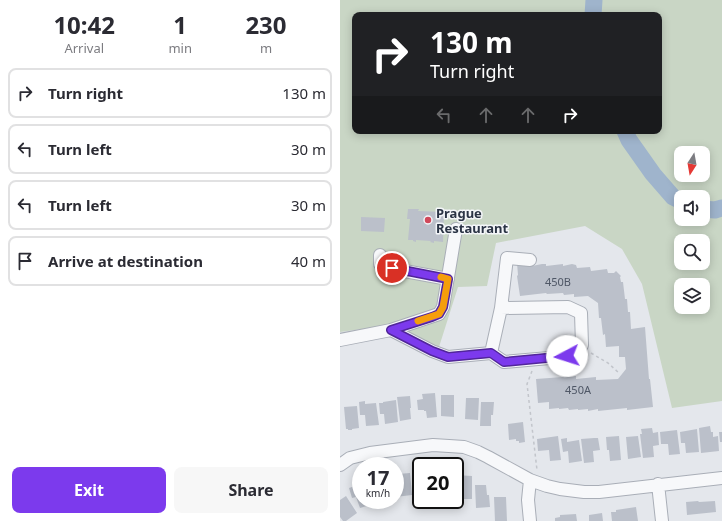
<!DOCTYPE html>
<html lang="en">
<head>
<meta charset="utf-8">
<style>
  body { margin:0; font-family:"Noto Sans",sans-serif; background:#f7f7f7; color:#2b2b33; height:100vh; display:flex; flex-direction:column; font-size:15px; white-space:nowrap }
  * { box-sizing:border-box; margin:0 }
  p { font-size:13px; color:#7c7c81 }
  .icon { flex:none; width:22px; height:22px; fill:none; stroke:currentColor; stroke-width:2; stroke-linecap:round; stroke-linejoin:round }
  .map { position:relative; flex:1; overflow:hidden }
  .details { display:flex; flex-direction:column; background:#fff; width:340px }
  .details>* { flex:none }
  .hud { position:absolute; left:12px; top:12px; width:310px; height:122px; border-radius:8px; box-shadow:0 2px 10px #0003; background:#202124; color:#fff; overflow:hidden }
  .needle { width:26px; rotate:191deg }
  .controls { position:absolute; left:334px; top:146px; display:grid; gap:8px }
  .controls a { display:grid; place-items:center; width:36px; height:36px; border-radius:8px; background:#fff; box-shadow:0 2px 10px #0003; font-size:20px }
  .speed { position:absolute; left:12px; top:457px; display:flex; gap:8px; font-size:20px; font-weight:700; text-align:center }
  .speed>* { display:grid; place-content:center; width:52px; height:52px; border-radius:50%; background:#fff; box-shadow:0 2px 10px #0003; line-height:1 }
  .speed small { font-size:10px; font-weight:400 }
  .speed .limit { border:2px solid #111; border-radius:6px; background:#fff; color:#111 }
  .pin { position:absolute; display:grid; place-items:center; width:34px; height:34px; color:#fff; margin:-17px; border:2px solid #fff; border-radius:50%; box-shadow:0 1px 4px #0007 }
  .me { position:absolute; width:44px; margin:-22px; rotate:265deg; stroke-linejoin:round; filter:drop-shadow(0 0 3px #0008) }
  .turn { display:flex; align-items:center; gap:14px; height:84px; padding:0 12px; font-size:18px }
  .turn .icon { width:52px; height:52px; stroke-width:2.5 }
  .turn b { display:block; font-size:28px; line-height:34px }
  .lanes { display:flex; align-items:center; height:38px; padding:0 12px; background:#0003; justify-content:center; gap:20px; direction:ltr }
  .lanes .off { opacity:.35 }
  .eta { display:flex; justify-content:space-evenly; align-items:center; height:68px; text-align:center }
  .eta b { font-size:24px; font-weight:700; line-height:28px }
  .button { display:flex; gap:8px; margin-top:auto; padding:8px 12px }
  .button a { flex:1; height:46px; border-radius:8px; background:#7c3aed; color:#fff; font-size:16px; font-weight:700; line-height:46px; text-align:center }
  .button a+a { background:#f7f7f7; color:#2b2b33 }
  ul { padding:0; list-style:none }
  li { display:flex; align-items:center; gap:12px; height:50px; margin:0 8px 6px; padding:0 4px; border:2px solid #e1e1e2; border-radius:8px }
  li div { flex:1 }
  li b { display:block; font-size:15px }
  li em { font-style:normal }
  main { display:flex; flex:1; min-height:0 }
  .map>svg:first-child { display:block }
</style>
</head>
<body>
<main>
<section class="details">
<div class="eta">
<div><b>10:42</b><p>Arrival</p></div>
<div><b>1</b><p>min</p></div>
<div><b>230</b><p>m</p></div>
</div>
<ul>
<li><svg class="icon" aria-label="right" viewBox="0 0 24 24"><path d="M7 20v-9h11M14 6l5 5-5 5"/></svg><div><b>Turn right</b></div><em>130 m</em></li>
<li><svg class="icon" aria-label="left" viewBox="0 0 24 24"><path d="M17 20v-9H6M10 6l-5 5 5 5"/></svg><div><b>Turn left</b></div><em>30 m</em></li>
<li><svg class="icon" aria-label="left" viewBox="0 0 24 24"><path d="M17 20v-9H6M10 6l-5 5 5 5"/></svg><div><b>Turn left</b></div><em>30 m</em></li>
<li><svg class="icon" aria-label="arrive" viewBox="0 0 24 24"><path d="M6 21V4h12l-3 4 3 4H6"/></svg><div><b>Arrive at destination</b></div><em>40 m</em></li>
</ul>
<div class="button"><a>Exit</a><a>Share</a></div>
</section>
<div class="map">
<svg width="382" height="521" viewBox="0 0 382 521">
  <rect width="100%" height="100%" fill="#e4e7ec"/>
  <path fill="#c9d6c5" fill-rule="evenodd" d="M 0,0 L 382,0 L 382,401 L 332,408 L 302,284 L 282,249 L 245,226 L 156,243 L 147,286 L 118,287 L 99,347 L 52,325 L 0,332 ZM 15,15 L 319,15 L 319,131 L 15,131 ZM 341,153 L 363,153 L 363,175 L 341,175 ZM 341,197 L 363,197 L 363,219 L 341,219 ZM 341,241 L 363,241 L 363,263 L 341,263 ZM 341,285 L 363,285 L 363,307 L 341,307 Z"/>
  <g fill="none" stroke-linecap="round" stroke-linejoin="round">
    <path stroke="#9fb4cc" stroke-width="17" d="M 253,15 L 254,0
      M 285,131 L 289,140 L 313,174 L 333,197 L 341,201
      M 363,209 L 375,210 L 382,208"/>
  </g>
  <path fill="#bbc0ca" d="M 68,209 L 79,209 L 78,211 L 104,212 L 103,242 L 94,241 L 94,243 L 90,242 L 91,241 L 76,240 L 76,242 L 73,241 L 73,240 L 68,240 L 70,219 L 67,219 Z
    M 21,217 L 45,218 L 44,232 L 21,231 Z
    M 192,262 L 192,266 L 202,264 L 206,264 L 206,266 L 223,264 L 223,266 L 232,264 L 236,265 L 237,268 L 250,267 L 251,271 L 267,269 L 268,273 L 274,273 L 276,271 L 281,276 L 280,277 L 281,282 L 283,282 L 285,299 L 287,299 L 288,312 L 290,312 L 291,329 L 305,327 L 309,379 L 310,379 L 313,407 L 287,410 L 287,408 L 258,411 L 258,409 L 248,411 L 248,409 L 238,410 L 238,409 L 229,410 L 228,408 L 219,409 L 219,408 L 209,409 L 209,402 L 198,403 L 196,379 L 236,376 L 236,379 L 256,377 L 256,380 L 278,379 L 286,369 L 285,357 L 279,357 L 279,346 L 266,347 L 265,334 L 263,335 L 261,318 L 259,318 L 258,303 L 248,296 L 234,297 L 234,294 L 224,295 L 223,293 L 207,294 L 206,293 L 180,296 L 177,276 L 178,275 L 177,263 Z
    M 95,393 L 97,417 L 87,418 L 86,411 L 84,411 L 84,410 L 78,410 L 77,400 L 83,399 L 82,394 Z
    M 101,395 L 114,395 L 114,417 L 101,416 Z
    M 70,396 L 71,408 L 70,408 L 71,419 L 60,421 L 57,397 Z
    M 126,398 L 139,398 L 138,420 L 125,419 Z
    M 56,400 L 58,422 L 45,424 L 44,414 L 40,414 L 39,403 L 43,403 L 43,402 Z
    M 25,401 L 25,404 L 36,403 L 39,425 L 26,426 L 25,415 L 20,415 L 19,402 Z
    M 141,402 L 154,402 L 153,415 L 151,415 L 151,426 L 140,426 Z
    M 17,406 L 19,428 L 12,429 L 12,430 L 8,430 L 8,429 L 6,429 L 4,407 Z
    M 183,422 L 185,442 L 179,443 L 179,441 L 176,441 L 176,439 L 169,440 L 168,424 Z
    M 370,426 L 371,432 L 373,432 L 373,437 L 378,436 L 379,451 L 361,453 L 359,428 Z
    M 312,428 L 313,433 L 318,432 L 319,445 L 313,446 L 314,457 L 303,458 L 300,434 L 302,434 L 301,429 Z
    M 357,429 L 359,452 L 346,453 L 345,443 L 341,443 L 340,432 Z
    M 337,430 L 340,454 L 329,455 L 328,444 L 321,444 L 320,432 Z
    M 379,432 L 382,432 L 382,442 L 380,442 Z
    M 218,436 L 221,460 L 210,461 L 209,450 L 198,451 L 197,439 Z
    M 279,436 L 281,460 L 270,461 L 269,450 L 267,450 L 266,437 Z
    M 298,436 L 301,457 L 288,459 L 286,437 Z
    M 227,438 L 227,442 L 239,440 L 242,461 L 229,463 L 228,451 L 223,452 L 221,439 Z
    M 254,438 L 258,438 L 260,450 L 253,451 L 254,462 L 244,463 L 241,439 Z
    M 70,473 L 72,495 L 55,497 L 55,485 L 60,485 L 58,474 Z
    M 74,473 L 81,473 L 81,497 L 79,497 L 79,484 L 74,485 Z
    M 115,475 L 132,476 L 132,499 L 120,499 L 120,487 L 115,486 Z
    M 21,484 L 21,500 L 32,500 L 33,504 L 20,508 L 16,497 L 12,498 L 9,488 Z
    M 135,485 L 146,485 L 147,495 L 149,495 L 150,507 L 136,508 Z
    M 6,496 L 17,513 L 6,521 L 3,521 L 0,517 L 0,500 Z
    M 154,497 L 166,497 L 167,521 L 155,521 Z
    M 358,501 L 359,502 L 375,501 L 376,512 L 347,515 L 346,502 Z
    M 296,507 L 298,521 L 272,521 L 271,512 L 276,512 L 276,510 Z
    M 262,513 L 263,521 L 249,521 L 249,515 Z
    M 236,514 L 237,521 L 215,521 L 215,518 L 220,517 L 220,515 Z"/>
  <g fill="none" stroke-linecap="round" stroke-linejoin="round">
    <defs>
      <path id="minor" d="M 40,255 L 40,264 L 43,267 L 108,279
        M 161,308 L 167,258 L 190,260
        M 51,330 L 99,314 L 103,307 L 116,229
        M 0,340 L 51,330 L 92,351 L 108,357 L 151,353 L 164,362 L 232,356 L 240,349 L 242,345 L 241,313 L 228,307 L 161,308 L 151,353
        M 0,465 L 10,458 L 30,453 L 93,445 L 109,446 L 124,447 L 138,452 L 148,457 L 190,480 L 207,486 L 220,489 L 244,492 L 259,492 L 382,478
        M 190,480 L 188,500 L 190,521
        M 318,484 L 322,521"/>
    </defs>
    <use href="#minor" stroke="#a9aeb7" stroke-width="14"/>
    <path stroke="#c2c5cb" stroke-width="1.5" stroke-dasharray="3 3" stroke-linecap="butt" d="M 227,346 L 226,341 L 232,341
      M 251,353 L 268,363 L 279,373
      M 192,371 L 187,384 L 197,470"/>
    <use href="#minor" stroke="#f7f8fa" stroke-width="12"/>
  </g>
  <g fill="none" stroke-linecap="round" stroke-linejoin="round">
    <defs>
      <path id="route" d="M 52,268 L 108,279 L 103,307 L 99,314 L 92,317 L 51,330 L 92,351 L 108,357 L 151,353 L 164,362 L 227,356"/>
    </defs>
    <use href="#route" stroke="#51269a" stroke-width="10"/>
    <use href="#route" stroke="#7c3aed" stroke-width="7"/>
    <path stroke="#f59e0b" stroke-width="7" d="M 78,321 L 99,314 L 103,307 L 108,279 L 101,277"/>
  </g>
  <circle fill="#d1495b" stroke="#f4f6f9" stroke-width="1.5" cx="88" cy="220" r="4"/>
  <g text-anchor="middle" stroke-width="3" stroke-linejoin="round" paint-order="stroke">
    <g font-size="11" fill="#4f5766">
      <text x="218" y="286">450B</text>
      <text x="238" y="394">450A</text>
    </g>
    <g font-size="13" font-weight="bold" fill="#2b3445" stroke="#f4f6f9" text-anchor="start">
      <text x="96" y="218">Prague<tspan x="96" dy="15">Restaurant</tspan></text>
    </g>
  </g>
</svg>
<div class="controls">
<a><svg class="needle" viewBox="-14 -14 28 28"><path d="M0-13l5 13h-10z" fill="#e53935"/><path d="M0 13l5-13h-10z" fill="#7c7c81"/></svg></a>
<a><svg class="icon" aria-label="sound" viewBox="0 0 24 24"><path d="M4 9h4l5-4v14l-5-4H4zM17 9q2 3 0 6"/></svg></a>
<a><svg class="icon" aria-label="search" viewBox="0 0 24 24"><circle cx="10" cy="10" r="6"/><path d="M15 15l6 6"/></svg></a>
<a><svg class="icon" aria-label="layers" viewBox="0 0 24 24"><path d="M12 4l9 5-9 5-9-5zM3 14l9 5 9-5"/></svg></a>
</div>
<div class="speed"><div>17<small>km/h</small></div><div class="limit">20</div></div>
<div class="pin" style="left:52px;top:268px;background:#d93025"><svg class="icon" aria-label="arrive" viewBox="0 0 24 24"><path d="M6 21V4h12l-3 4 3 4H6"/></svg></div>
<svg class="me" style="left:227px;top:356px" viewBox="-20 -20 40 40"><circle r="19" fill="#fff"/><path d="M0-13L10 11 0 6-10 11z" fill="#7c3aed"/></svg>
<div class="hud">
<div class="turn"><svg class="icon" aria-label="right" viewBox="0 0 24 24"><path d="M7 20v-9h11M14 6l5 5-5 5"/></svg><div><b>130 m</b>Turn right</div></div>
<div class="lanes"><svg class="icon off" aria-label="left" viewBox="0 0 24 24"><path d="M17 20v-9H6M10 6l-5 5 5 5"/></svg><svg class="icon off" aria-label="ahead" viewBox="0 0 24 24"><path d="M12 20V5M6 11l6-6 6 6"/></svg><svg class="icon off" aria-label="ahead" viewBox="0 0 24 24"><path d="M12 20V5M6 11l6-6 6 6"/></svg><svg class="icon" aria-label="right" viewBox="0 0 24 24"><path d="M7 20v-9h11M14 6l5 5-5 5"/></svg></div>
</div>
</div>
</main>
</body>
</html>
